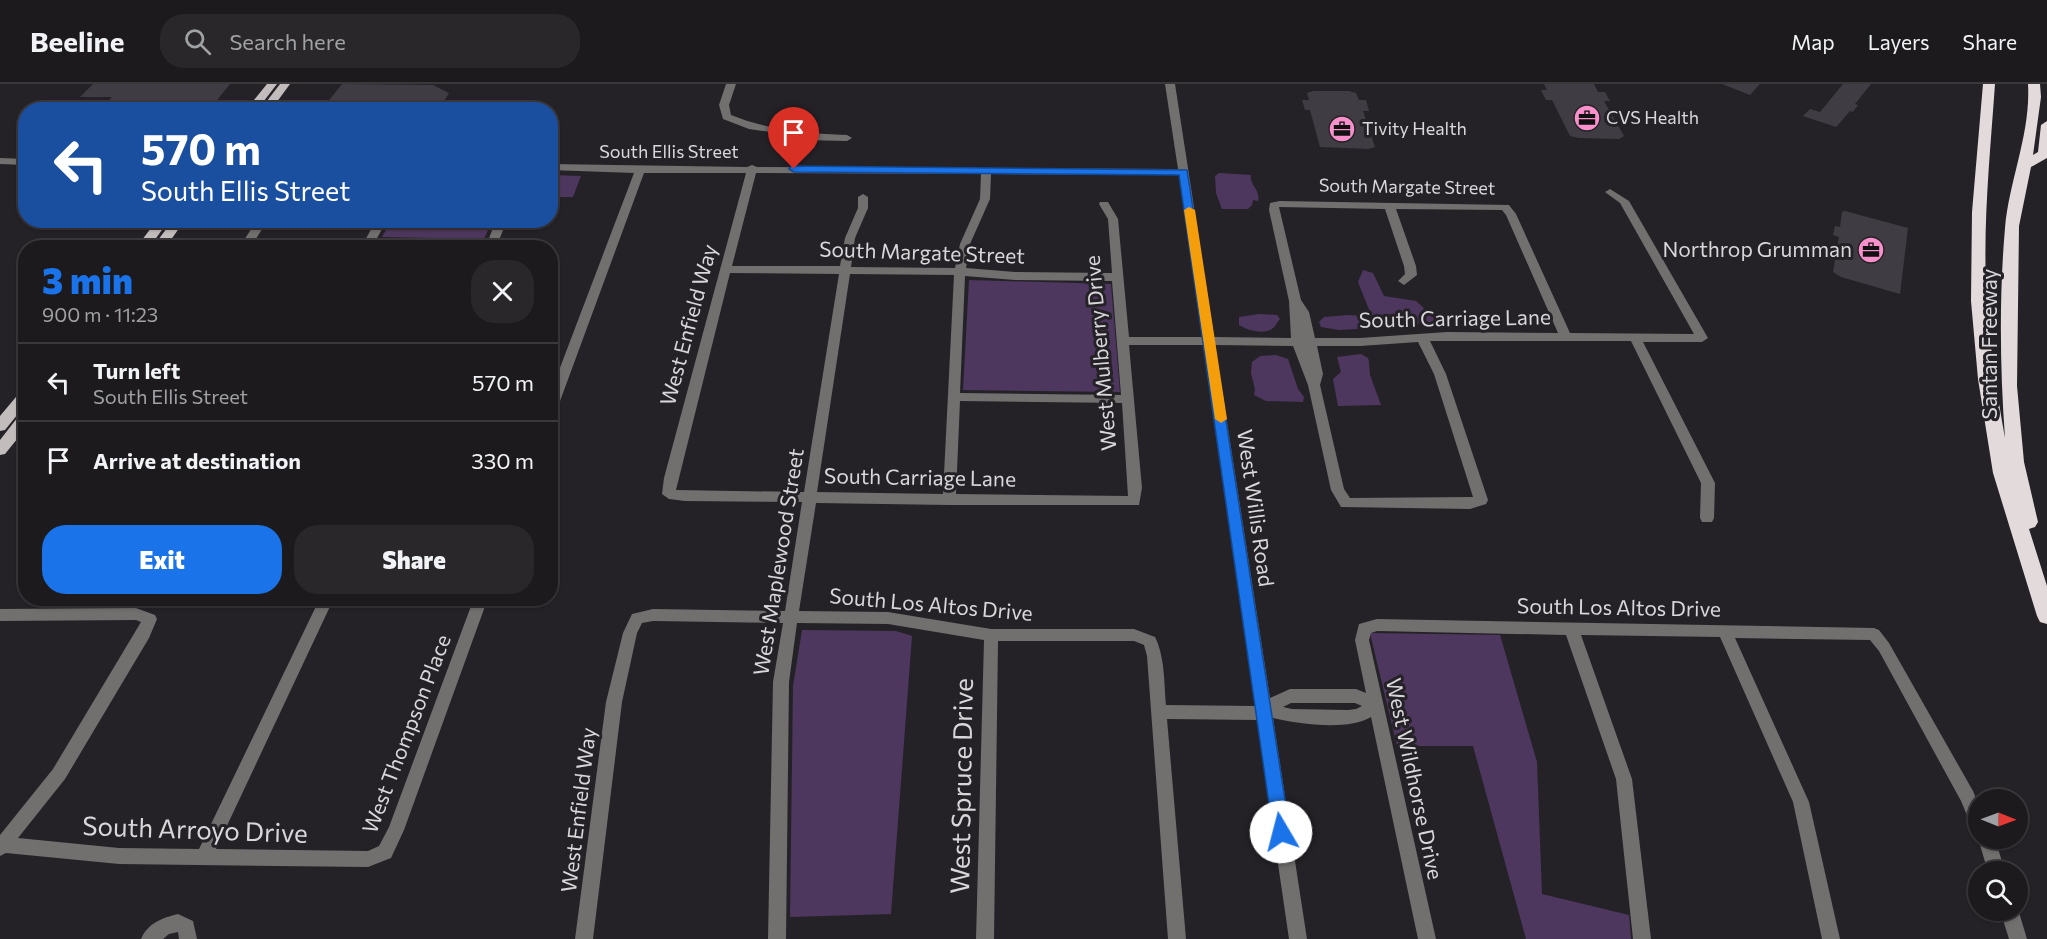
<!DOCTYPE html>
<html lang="en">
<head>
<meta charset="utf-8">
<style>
  body { margin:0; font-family:Commissioner,sans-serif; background:#29272a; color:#f1f3f6; height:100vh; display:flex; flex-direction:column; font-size:22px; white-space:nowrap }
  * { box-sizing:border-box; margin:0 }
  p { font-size:20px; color:#a0a1a4 }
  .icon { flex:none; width:33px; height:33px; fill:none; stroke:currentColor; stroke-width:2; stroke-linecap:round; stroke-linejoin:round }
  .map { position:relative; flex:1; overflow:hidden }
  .sheet { position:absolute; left:18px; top:156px; width:540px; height:366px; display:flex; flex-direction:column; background:#1c1a1d; border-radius:24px; box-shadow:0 2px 4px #0004,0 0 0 2px #3a383b }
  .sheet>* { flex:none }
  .hud { position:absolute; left:18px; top:18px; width:540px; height:126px; border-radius:24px; box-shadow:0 2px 4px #0004,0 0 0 2px #3a383b; background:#1a4fa0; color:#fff; overflow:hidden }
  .needle { width:39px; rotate:91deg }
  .controls { position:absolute; left:1968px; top:705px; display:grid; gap:12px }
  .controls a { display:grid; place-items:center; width:60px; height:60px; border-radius:50%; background:#1c1a1d; box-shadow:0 2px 4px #0004,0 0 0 2px #3a383b; font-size:30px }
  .pin { position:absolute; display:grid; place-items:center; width:51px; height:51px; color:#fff; margin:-62px -26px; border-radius:50% 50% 50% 0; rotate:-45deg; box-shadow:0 0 6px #0007 }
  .pin .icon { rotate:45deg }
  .me { position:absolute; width:66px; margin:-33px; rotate:352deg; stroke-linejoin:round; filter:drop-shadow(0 0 4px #0008) }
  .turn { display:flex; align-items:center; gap:21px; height:126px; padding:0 24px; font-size:27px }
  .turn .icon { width:78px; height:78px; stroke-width:2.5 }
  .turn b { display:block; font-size:42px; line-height:51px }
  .round { display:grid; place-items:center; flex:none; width:63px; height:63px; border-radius:24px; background:#29272a }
  .overview { display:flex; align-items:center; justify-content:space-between; height:102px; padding:0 24px }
  h1 { font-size:36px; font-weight:800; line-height:45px; color:#1a73e8 }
  .action { display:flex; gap:12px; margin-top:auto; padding:12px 24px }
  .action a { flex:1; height:69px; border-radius:24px; background:#1a73e8; color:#fff; font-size:24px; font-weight:800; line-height:69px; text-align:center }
  .action a+a { background:#29272a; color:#f1f3f6 }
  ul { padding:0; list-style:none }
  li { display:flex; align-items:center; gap:18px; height:78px; padding:0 24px; border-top:2px solid #3a383b }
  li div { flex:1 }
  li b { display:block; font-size:22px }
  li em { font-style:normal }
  header { display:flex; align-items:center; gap:36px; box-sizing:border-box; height:84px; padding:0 30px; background:#1c1a1d; border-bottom:2px solid #3a383b }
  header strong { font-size:28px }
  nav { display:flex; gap:33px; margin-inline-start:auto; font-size:21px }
  .search { width:420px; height:54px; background:#29272a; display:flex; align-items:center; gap:15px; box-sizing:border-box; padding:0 21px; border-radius:24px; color:#a0a1a4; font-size:22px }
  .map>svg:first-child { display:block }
</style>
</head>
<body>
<header>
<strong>Beeline</strong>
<div class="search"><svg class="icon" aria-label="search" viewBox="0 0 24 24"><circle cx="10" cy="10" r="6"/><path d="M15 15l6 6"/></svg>Search here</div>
<nav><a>Map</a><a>Layers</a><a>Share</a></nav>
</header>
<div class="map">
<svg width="2047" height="855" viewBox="0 0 2047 855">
  <rect width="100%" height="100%" fill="#252227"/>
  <path fill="#4e375e" d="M 1219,89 L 1251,91 C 1249,101 1261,106 1258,117 L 1253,116 L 1252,121 L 1248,125 L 1222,125 L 1216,109 L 1215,92 Z
    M 551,91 L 581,92 L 573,113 L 551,113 Z
    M 391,137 L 391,136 L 492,137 L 484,155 L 382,153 Z
    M 1363,186 L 1373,189 L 1384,212 L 1416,217 L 1429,229 L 1442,234 L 1443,239 L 1441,241 L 1427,238 L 1402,242 L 1387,240 L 1374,244 L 1339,246 L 1321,243 L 1319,238 L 1324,233 L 1349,231 L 1372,233 L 1358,198 Z
    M 969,196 L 1111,200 L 1120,308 L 963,306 Z
    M 1259,230 L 1277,231 L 1280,235 C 1277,238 1275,244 1270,246 C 1261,250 1247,246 1239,241 L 1239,233 Z
    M 1361,270 L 1368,274 L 1369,278 L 1370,291 L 1381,321 L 1338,322 L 1333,295 L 1341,288 L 1337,273 Z
    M 1276,271 L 1288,275 L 1298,305 L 1304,313 L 1303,318 L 1266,317 L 1254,311 L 1255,305 L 1251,289 L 1252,278 L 1260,272 Z
    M 802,546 L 896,547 L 912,552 L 891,830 L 790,833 L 793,602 Z
    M 1370,549 L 1500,551 L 1537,678 L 1542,810 L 1629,831 L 1631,855 L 1526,855 L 1473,662 L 1397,662 Z"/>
  <path fill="#3f3d43" d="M 93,0 L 230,0 L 209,26 L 100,26 L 112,13 L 80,13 Z
    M 342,0 L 433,1 L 449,9 L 443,19 L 393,18 L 388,26 L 328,26 L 333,19 L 327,19 Z
    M 1544,0 L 1594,0 L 1598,8 L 1605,8 L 1610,17 L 1604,17 L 1624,52 L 1619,55 L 1579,54 L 1570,52 L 1552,16 L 1546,16 L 1541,6 L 1547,6 Z
    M 1722,0 L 1760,0 L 1750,11 Z
    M 1843,0 L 1871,0 L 1855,20 L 1858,21 L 1853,28 L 1850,27 L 1838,41 L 1836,43 L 1803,32 L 1810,25 L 1820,28 Z
    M 1349,7 L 1356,9 L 1359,16 L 1366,16 L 1369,27 L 1363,27 L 1375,63 L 1368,65 L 1320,63 L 1310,26 L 1305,26 L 1302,16 L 1309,16 L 1307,9 L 1313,7 Z
    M 1845,127 L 1908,144 L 1900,210 L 1841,193 L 1833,188 L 1839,153 L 1833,151 L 1835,142 L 1840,143 L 1842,128 Z"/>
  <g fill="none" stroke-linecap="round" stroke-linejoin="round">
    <path fill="#726f6f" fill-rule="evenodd" d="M 726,0 L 736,0 L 729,21 L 731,31 C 768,46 807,50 847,51 L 852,54 L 847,57 L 804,56 L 784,50 L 749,45 L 723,35 L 719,21 Z
      M 1165,0 L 1175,0 L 1214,253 L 1291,254 L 1289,217 L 1269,126 L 1270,119 L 1280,117 L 1509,121 L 1516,130 L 1570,249 L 1694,250 L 1620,119 L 1605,108 L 1610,105 L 1629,117 L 1708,254 L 1702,258 L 1643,258 L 1715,399 L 1714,434 L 1712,438 L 1702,438 L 1700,434 L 1701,399 L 1631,257 L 1430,257 L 1446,290 L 1488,416 L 1486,420 L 1470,425 L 1341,423 L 1331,406 L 1308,301 L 1293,262 L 1215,261 L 1270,614 L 1290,605 L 1356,605 L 1366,609 L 1355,556 L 1359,540 L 1377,535 L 1874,544 L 1879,546 L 1889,559 L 1973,707 L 1978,719 L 1978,745 L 1972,743 L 1961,717 L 1879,567 L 1870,556 L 1735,554 L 1809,718 L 1840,855 L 1822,855 L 1793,718 L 1720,553 L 1581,551 L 1632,695 L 1651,855 L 1633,855 L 1616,695 L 1566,551 L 1377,547 L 1371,549 L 1369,556 L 1436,855 L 1418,855 L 1371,633 C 1349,647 1297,640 1273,634 L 1307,855 L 1289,855 L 1257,636 L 1167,635 L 1186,855 L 1168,855 L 1147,572 L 1144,561 L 1134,557 L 998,557 L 994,855 L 976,855 L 984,556 L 888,540 L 797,539 L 789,598 L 786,855 L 768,855 L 773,598 L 783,539 L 653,537 L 642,539 L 637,549 L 622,618 L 593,855 L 575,855 L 606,618 L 623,549 L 632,530 L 653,525 L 785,527 L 802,418 L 685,417 L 669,415 L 662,410 L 664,394 L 746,89 L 644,89 L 556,328 L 550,332 L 550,310 L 634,89 L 550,86 L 550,80 L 747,83 L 752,81 L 757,83 L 1178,85 ZM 756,89 L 981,90 L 980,115 L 960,160 L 955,184 L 851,183 L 855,154 L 868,124 L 868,113 L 863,110 L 858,113 L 858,124 L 845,154 L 840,182 L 732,182 ZM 991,90 L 1179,91 L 1202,253 L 1129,253 L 1118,135 L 1108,118 L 1100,118 L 1099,120 L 1108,135 L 1112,189 L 1015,188 L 966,184 L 970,160 L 990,115 ZM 1279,123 L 1385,125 L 1404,182 L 1405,190 L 1398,197 L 1404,201 L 1417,191 L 1416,182 L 1396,125 L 1502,126 L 1506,131 L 1558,249 L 1447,248 L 1360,254 L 1315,254 L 1309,228 L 1301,216 ZM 730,189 L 839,190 L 804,408 L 676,406 ZM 850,190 L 954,191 L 943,410 L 817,408 ZM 965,192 L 1015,196 L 1112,197 L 1121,311 L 960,309 ZM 1418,258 L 1434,290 L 1473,413 L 1350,414 L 1344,405 L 1320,301 L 1323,290 L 1317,262 L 1360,262 ZM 1129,261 L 1203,261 L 1255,622 L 1166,621 C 1164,599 1165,573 1155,553 L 1134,545 L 991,545 L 888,528 L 799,527 L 816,419 L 949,421 L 1139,421 L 1142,404 ZM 960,317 L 1122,319 L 1128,412 L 956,410 ZM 1291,619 L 1355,619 L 1362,622 L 1356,625 L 1348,626 L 1292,625 L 1283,623 Z
      M 0,74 L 26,75 L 26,81 L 0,80 Z
      M 257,136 L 268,136 L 250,164 L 239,164 Z
      M 376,136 L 387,136 L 376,156 L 488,157 L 496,136 L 507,136 L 496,164 L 361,164 Z
      M 320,514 L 334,514 L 216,765 L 368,767 L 379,762 L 389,743 L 474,514 L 488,514 L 404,746 L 391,774 L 368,783 L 119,780 L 6,769 L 0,772 L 0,751 L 53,685 L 141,538 L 136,536 L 0,537 L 0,525 L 136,524 L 155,531 L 157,535 L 149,554 L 65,695 L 18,754 L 119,764 L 199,765 Z
      M 1978,752 L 1978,754 L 1995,754 L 2005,788 L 1988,788 L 1978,754 Z
      M 2000,826 L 2018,825 L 2027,855 L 2009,855 Z
      M 178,830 L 193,837 L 197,855 L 179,855 L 178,848 L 169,850 L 163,855 L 141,855 C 148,839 162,834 178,830 Z"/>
    <path fill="#c3bcbd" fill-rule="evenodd" d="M 267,0 L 277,0 L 257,26 L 246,26 Z
      M 280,0 L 290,0 L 271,26 L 260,26 Z
      M 157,136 L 169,136 L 149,164 L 136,164 Z
      M 173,136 L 185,136 L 165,164 L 152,164 Z
      M 26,305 L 26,320 L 5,346 L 0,347 L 0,332 L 21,307 Z
      M 26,328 L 26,344 L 5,370 L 0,371 L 0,356 L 21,329 Z"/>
    <path fill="#e3dbdb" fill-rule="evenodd" d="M 1983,0 L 1995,0 C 1990,72 1982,146 1987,219 C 1990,264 1997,309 2005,354 C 2000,285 1999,213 2005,144 C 2009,97 2031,49 2028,0 L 2040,0 L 2041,13 L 2033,71 L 2038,68 L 2041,41 L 2047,37 L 2047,74 L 2031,83 L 2019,142 L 2017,302 L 2024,378 L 2038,438 L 2035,443 L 2029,445 L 2047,502 L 2047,540 L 2040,538 L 2037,532 L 1993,389 L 1978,295 L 1971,217 L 1972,128 Z"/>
  </g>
  <path fill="#1a73e8" stroke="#114b97" stroke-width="1.5" d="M 791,82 L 1187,86 L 1290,748 L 1287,754 L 1281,756 L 1275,754 L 1273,748 L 1179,91 L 794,88 L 789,85 Z"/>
  <path fill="#f59e0b" d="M 1189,123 L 1195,126 L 1227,335 L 1221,339 L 1215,335 L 1184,126 Z"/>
  <defs>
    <symbol id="office-disc" viewBox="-11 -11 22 22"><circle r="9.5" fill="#f890cc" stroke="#252227"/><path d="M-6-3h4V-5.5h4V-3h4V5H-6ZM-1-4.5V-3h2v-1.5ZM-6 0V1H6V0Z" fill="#111"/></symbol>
  </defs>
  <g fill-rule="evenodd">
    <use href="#office-disc" x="1572" y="19" width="30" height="30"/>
    <use href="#office-disc" x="1327" y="30" width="30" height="30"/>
    <use href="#office-disc" x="1856" y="151" width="30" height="30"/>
  </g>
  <g text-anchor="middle" stroke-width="6" stroke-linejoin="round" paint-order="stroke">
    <g font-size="18" fill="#d9d7da" stroke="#252227" text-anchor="start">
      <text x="1606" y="40">CVS Health</text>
      <text x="1362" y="51">Tivity Health</text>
    </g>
    <g font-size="18" fill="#d9d7da" stroke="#252227">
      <text x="669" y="74">South Ellis Street</text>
      <text transform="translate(1407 103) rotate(1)" y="6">South Margate Street</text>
    </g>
    <g font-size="21" fill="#d9d7da" stroke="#252227" text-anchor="end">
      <text x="1852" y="173">Northrop Grumman</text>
    </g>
    <g font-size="21" fill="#d9d7da" stroke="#252227">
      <text transform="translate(922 169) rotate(2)" y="7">South Margate Street</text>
      <text transform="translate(1455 235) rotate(-1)" y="7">South Carriage Lane</text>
      <text transform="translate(689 241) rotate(-75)" y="7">West Enfield Way</text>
      <text transform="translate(1990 260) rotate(-90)" y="7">Santan Freeway</text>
      <text transform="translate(1101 269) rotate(-95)" y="7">West Mulberry Drive</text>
      <text transform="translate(920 394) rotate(1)" y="7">South Carriage Lane</text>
      <text transform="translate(1255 424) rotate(82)" y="7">West Willis Road</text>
      <text transform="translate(779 478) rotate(-81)" y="7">West Maplewood Street</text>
      <text transform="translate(931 521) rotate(5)" y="7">South Los Altos Drive</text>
      <text transform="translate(1619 524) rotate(1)" y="7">South Los Altos Drive</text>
      <text transform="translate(407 650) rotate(-69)" y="7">West Thompson Place</text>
      <text transform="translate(1414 695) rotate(78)" y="7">West Wildhorse Drive</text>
      <text transform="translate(579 726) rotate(-83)" y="7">West Enfield Way</text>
    </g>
    <g font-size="26" fill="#d9d7da" stroke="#252227">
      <text transform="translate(962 702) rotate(-89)" y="9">West Spruce Drive</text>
      <text transform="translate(195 746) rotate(2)" y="9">South Arroyo Drive</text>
    </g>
  </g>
</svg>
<div class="controls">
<a><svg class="needle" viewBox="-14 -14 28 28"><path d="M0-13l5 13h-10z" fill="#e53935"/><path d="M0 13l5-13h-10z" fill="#a0a1a4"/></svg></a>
<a><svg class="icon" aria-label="search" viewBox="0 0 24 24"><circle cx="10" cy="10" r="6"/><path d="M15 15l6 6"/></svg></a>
</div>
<div class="pin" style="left:794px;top:85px;background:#d93025"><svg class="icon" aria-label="arrive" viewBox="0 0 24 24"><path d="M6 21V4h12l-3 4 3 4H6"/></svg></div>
<svg class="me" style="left:1281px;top:748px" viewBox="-20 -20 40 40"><circle r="19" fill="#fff"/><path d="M0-13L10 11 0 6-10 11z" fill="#1a73e8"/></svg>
<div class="hud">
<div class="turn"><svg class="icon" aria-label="left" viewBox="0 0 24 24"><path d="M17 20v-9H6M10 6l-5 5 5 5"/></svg><div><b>570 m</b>South Ellis Street</div></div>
</div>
<section class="sheet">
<div class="overview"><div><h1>3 min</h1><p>900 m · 11:23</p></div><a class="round"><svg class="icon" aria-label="close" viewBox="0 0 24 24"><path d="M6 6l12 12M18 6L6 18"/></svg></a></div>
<ul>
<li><svg class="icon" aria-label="left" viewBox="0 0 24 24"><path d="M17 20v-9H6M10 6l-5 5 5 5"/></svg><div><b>Turn left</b><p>South Ellis Street</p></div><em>570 m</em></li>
<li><svg class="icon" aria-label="arrive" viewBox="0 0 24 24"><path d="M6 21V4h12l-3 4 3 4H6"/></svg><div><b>Arrive at destination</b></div><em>330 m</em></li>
</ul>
<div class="action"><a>Exit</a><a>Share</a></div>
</section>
</div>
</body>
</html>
